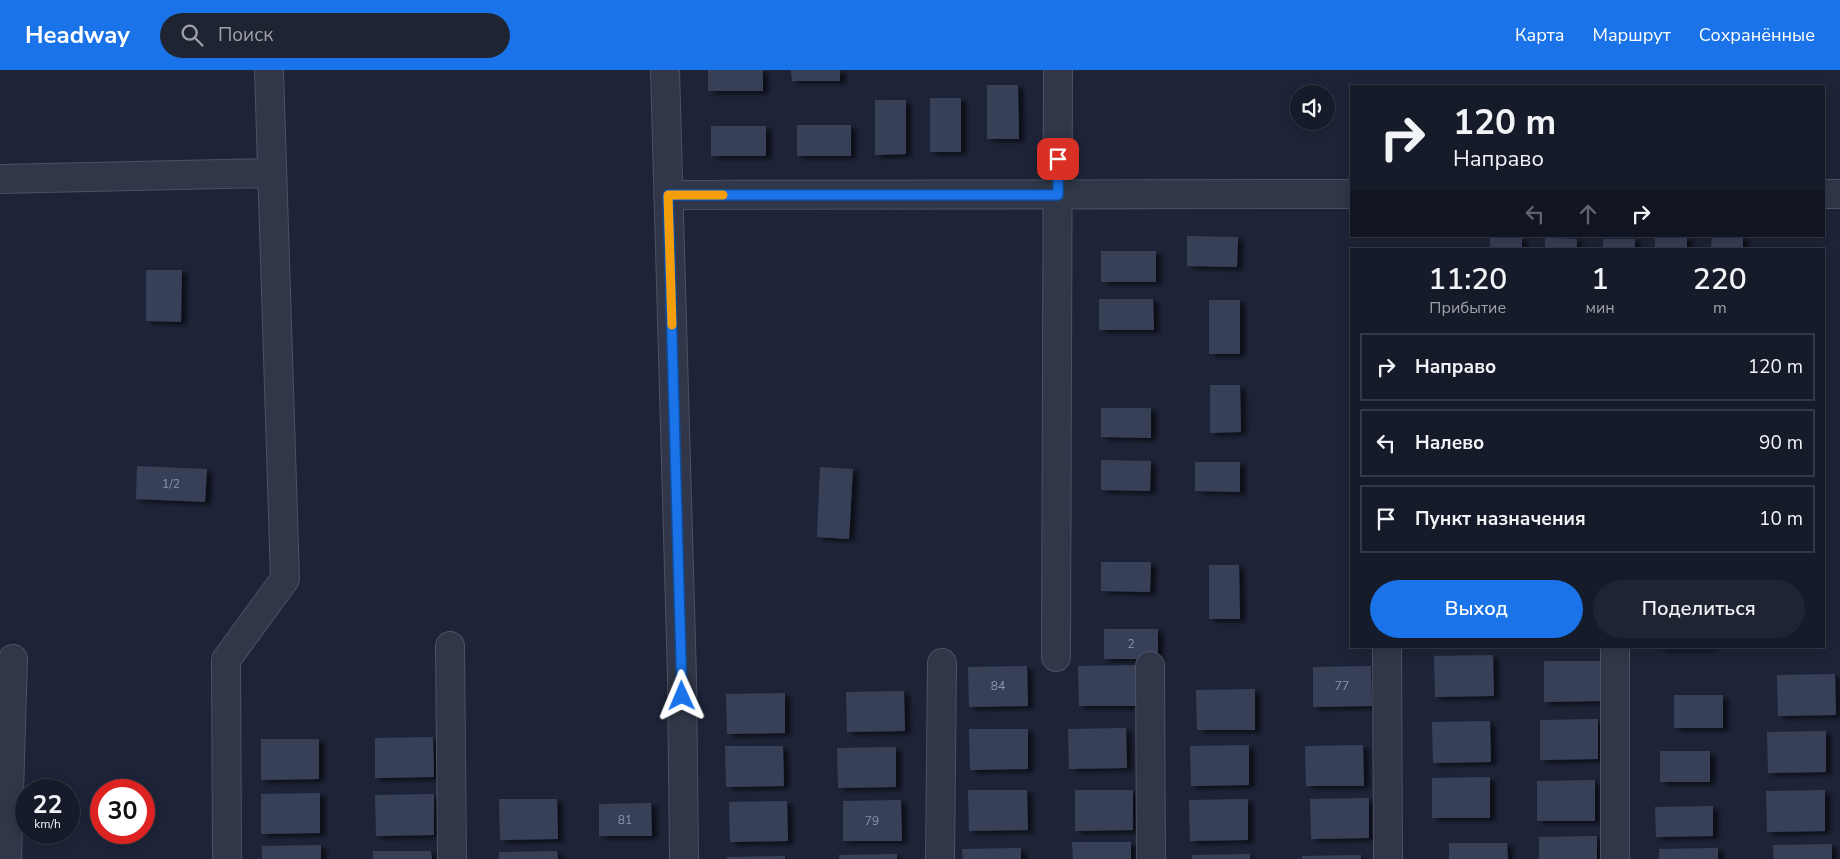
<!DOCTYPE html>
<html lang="ru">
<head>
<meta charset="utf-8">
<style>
  body { margin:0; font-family:"Nunito Sans",sans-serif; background:#1f2432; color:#f1f3f6; height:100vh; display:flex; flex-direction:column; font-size:19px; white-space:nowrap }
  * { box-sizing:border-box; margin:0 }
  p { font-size:16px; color:#9ea1a8 }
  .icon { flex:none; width:28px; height:28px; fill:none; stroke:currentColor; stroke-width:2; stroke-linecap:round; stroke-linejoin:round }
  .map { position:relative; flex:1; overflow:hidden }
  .drawer { position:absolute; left:1350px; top:178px; width:475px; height:400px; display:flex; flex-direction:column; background:#161b2a; border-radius:0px; box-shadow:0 2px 12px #0003,0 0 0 1px #353947 }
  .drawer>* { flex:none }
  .guide { position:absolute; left:1350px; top:15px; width:475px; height:152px; border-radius:0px; box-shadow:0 2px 12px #0003,0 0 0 1px #353947; background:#161b2a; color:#f1f3f6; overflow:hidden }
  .controls { position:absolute; left:1290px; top:15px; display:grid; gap:10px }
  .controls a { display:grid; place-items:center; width:45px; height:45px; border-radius:50%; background:#161b2a; box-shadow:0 2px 12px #0003,0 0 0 1px #353947; font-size:25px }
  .speed { position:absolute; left:15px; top:709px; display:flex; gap:10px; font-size:25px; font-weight:700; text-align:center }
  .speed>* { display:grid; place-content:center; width:65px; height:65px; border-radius:50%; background:#161b2a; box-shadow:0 2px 12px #0003,0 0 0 1px #353947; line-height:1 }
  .speed small { font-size:12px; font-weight:400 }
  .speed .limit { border:8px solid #d22; background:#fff; color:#111 }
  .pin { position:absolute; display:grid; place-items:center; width:42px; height:42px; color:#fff; margin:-21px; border-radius:10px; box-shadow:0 2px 8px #0006 }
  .me { position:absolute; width:55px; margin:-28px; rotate:359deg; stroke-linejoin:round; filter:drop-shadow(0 0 4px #0008) }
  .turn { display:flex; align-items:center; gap:18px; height:105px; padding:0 20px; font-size:22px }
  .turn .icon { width:65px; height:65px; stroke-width:2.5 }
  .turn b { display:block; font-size:35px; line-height:42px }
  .lanes { display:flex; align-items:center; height:48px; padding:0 20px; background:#0003; justify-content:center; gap:25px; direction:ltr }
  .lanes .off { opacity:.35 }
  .eta { display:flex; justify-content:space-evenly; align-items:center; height:85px; text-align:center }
  .eta b { font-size:30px; font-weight:600; line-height:35px }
  .action { display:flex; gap:10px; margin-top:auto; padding:10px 20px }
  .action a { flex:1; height:58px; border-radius:30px; background:#1a73e8; color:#fff; font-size:20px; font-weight:600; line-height:58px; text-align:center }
  .action a+a { background:#1f2432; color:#f1f3f6 }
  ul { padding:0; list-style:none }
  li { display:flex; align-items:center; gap:15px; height:68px; margin:0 10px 8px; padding:0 10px; border:2px solid #353947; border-radius:0px }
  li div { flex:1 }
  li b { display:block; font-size:19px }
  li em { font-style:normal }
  header { display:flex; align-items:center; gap:30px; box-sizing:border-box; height:70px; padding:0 25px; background:#1a73e8; color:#fff }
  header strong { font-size:24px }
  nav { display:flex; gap:28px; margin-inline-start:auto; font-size:18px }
  .search { width:350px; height:45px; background:#1f2432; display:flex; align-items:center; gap:12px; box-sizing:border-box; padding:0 18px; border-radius:28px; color:#9ea1a8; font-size:19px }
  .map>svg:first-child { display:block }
</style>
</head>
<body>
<header>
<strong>Headway</strong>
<div class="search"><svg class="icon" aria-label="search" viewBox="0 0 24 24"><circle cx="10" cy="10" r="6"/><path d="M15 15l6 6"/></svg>Поиск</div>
<nav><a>Карта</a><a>Маршрут</a><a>Сохранённые</a></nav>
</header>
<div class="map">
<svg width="1840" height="789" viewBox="0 0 1840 789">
  <defs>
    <filter id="shadow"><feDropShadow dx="5.5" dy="3" stdDeviation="2.5" flood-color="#0009"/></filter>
  </defs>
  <rect width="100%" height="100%" fill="#1e2438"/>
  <path fill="#394159" filter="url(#shadow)" d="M 708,0 L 763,0 L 763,21 L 708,21 Z
    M 791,0 L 840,0 L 840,11 L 792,11 Z
    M 987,15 L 1018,15 L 1019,69 L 987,69 Z
    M 930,28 L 961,28 L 961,82 L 930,82 Z
    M 875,30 L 906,30 L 906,84 L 875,85 Z
    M 797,55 L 851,55 L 851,86 L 797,86 Z
    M 711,56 L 766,56 L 766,86 L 711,86 Z
    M 1187,166 L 1238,167 L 1237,197 L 1187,196 Z
    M 1712,166 L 1743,166 L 1743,179 L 1711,179 Z
    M 1655,167 L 1687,167 L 1687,179 L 1655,179 Z
    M 1490,168 L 1522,168 L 1522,179 L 1490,179 Z
    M 1545,168 L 1577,169 L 1577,179 L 1545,179 Z
    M 1603,169 L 1635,169 L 1635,179 L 1603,179 Z
    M 1101,181 L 1156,181 L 1156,212 L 1101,212 Z
    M 146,200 L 182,200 L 181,252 L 146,251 Z
    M 1099,229 L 1153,229 L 1154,260 L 1099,260 Z
    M 1209,230 L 1240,230 L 1240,284 L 1209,284 Z
    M 1210,315 L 1240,315 L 1241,362 L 1210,363 Z
    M 1101,338 L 1151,338 L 1151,368 L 1101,367 Z
    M 1101,390 L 1151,391 L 1150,421 L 1101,420 Z
    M 1195,392 L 1240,392 L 1240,422 L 1195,421 Z
    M 137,396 L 207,399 L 205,432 L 136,429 Z
    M 820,397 L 853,399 L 849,469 L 817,467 Z
    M 1101,492 L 1151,492 L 1150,522 L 1101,521 Z
    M 1209,495 L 1239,495 L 1240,549 L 1209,549 Z
    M 1104,559 L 1158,559 L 1158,589 L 1104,589 Z
    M 1659,576 L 1711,576 L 1711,579 L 1659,579 Z
    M 1493,585 L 1494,626 L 1435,627 L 1434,586 Z
    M 1544,591 L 1602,591 L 1603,631 L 1544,632 Z
    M 1137,595 L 1137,636 L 1079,636 L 1078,596 Z
    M 1027,596 L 1028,636 L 969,637 L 968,597 Z
    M 1371,596 L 1372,636 L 1313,637 L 1313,597 Z
    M 1835,604 L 1836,645 L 1778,646 L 1777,605 Z
    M 1255,619 L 1255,660 L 1197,660 L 1196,620 Z
    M 904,621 L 905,661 L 847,662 L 846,622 Z
    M 785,623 L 785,663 L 727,664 L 726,624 Z
    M 1674,625 L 1723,625 L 1723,658 L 1674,658 Z
    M 1598,649 L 1598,689 L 1540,690 L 1540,650 Z
    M 1490,651 L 1491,692 L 1433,693 L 1432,652 Z
    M 1126,658 L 1127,698 L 1069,699 L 1068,659 Z
    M 969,659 L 1028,659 L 1028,699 L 970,700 Z
    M 1826,661 L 1826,702 L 1768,703 L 1767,662 Z
    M 433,667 L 434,707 L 375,708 L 375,668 Z
    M 261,669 L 319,669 L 319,709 L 261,710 Z
    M 1249,675 L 1249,715 L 1191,716 L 1190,676 Z
    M 1363,675 L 1364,716 L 1306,716 L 1305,676 Z
    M 725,676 L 783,676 L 784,716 L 726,717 Z
    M 896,677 L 896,717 L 838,718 L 837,678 Z
    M 1660,681 L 1710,681 L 1710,712 L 1660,712 Z
    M 1490,707 L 1490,748 L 1432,748 L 1432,708 Z
    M 1595,710 L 1595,751 L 1537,751 L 1537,711 Z
    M 968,720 L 1027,720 L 1028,760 L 969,761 Z
    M 1075,720 L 1133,720 L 1133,760 L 1075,761 Z
    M 1825,720 L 1825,761 L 1767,762 L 1766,721 Z
    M 320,723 L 320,763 L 261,764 L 261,724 Z
    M 434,724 L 434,765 L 376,766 L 375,725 Z
    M 1369,728 L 1369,768 L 1311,769 L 1310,729 Z
    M 499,729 L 557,729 L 558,769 L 500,770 Z
    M 1248,729 L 1248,770 L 1190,771 L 1189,730 Z
    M 901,730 L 902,771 L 843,771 L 843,731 Z
    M 787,731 L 788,771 L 730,772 L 729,732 Z
    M 651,733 L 652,766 L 599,766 L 599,734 Z
    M 1713,736 L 1713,766 L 1656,767 L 1655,737 Z
    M 1597,766 L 1597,789 L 1539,789 L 1539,767 Z
    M 1072,772 L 1131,772 L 1131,789 L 1073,789 Z
    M 1449,773 L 1507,773 L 1508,789 L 1449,789 Z
    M 1832,774 L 1832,789 L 1774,789 L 1773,775 Z
    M 321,775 L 321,789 L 262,789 L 262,776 Z
    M 1021,778 L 1021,789 L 963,789 L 962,779 Z
    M 1718,778 L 1718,789 L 1659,789 L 1659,779 Z
    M 373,781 L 431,781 L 432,789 L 373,789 Z
    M 557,781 L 558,789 L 499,789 L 499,782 Z
    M 897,784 L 897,789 L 839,789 L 839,785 Z
    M 1250,784 L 1250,789 L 1192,789 L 1192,785 Z
    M 1361,785 L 1361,789 L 1302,789 L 1302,786 Z
    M 785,786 L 785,789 L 727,789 L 727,787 Z"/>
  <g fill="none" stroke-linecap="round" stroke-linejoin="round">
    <defs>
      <path id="minor" d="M 665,0 L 682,608 L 684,789
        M 0,109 L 272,103
        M 1824,124 L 1840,124
        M 668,125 L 1351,124
        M 450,576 L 452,789
        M 1387,576 L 1388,789
        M 1056,587 L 1058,0
        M 1150,596 L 1151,789
        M 7,789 L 13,589
        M 227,789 L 226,590 L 285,509 L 269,0
        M 940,789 L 942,593
        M 1615,789 L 1615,576"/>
    </defs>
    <use href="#minor" stroke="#4c5164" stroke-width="30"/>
    <use href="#minor" stroke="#313748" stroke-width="28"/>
  </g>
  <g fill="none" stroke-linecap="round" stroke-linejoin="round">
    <defs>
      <path id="route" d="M 682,626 L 668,125 L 1058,125 L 1058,89"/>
    </defs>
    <use href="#route" stroke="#114b97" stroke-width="12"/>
    <use href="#route" stroke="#1a73e8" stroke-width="9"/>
    <path stroke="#f59e0b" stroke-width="9" d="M 672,255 L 668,125 L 723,125"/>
  </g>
  <g text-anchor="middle" stroke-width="4" stroke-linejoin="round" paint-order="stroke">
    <g font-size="12" fill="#8e95ab">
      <text x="171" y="418">1/2</text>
      <text x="1131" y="578">2</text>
      <text x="998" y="620">84</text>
      <text x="1342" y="620">77</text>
      <text x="625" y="754">81</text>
      <text x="872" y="755">79</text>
    </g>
  </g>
</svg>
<div class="controls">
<a><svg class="icon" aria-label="sound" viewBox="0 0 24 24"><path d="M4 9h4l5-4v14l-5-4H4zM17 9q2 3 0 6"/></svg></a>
</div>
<div class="speed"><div>22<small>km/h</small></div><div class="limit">30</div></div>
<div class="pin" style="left:1058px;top:89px;background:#d93025"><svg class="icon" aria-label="arrive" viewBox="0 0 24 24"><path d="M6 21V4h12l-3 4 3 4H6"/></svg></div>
<svg class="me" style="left:682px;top:626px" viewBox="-20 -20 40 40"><path d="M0-17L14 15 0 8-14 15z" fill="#1a73e8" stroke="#fff" stroke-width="4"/></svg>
<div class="guide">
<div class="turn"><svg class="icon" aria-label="right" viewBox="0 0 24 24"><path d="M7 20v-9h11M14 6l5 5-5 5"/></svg><div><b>120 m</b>Направо</div></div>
<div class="lanes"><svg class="icon off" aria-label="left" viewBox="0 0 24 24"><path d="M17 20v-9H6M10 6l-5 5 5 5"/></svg><svg class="icon off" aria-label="ahead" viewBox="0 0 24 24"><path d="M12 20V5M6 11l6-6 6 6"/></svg><svg class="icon" aria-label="right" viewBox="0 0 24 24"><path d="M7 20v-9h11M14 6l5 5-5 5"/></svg></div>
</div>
<section class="drawer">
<div class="eta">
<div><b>11:20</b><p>Прибытие</p></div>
<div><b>1</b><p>мин</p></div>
<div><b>220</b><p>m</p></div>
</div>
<ul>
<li><svg class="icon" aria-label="right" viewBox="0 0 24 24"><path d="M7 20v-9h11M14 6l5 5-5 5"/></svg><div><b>Направо</b></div><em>120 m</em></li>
<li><svg class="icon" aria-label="left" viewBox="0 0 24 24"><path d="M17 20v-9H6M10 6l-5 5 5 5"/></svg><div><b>Налево</b></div><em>90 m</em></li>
<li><svg class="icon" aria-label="arrive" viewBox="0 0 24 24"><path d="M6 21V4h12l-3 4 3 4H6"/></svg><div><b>Пункт назначения</b></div><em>10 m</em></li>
</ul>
<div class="action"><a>Выход</a><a>Поделиться</a></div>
</section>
</div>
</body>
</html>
